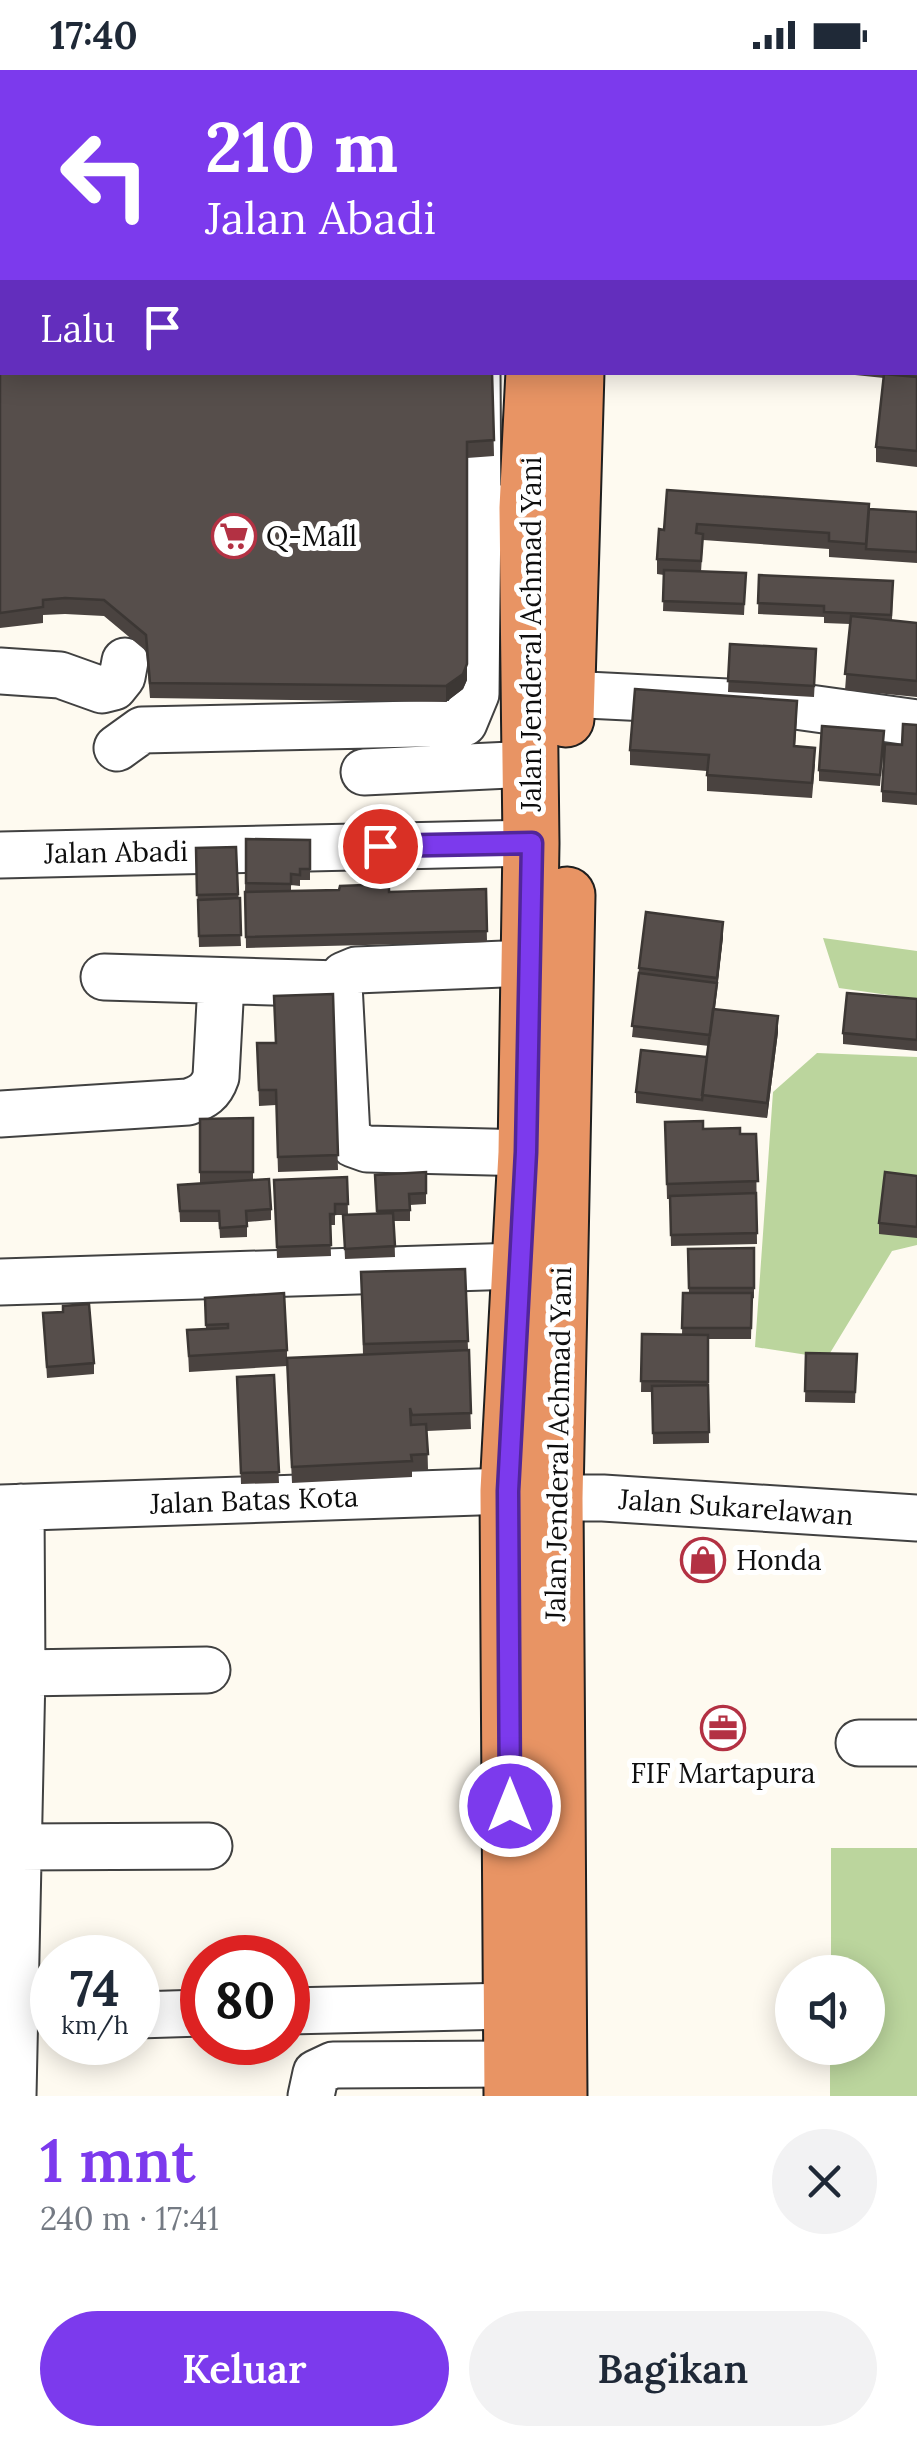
<!DOCTYPE html>
<html lang="id">
<head>
<meta charset="utf-8">
<style>
  body { margin:0; font-family:Lora,serif; background:#f2f2f3; color:#1f2937; height:100vh; display:flex; flex-direction:column; font-size:38px; white-space:nowrap }
  * { box-sizing:border-box; margin:0 }
  p { font-size:32px; color:#747a83 }
  .icon { flex:none; width:55px; height:55px; fill:none; stroke:currentColor; stroke-width:2; stroke-linecap:round; stroke-linejoin:round }
  .map { position:relative; height:2026px; overflow:hidden }
  .details { display:flex; flex-direction:column; background:#fff; flex:1 }
  .details>* { flex:none }
  .guide { position:absolute; left:0px; top:0px; width:918px; height:305px; box-shadow:0 5px 25px #0003; background:#7c3aed; color:#fff; overflow:hidden }
  .controls { position:absolute; left:775px; top:1885px; display:grid; gap:20px }
  .controls a { display:grid; place-items:center; width:110px; height:110px; border-radius:50%; background:#fff; box-shadow:0 5px 25px #0003; font-size:50px }
  .speed { position:absolute; left:30px; top:1865px; display:flex; gap:20px; font-size:50px; font-weight:700; text-align:center }
  .speed>* { display:grid; place-content:center; width:130px; height:130px; border-radius:50%; background:#fff; box-shadow:0 5px 25px #0003; line-height:1 }
  .speed small { font-size:25px; font-weight:400 }
  .speed .limit { border:15px solid #d22; background:#fff; color:#111 }
  .pin { position:absolute; display:grid; place-items:center; width:85px; height:85px; color:#fff; margin:-42px; border:5px solid #fff; border-radius:50%; box-shadow:0 2px 10px #0007 }
  .me { position:absolute; width:110px; margin:-55px; rotate:0deg; stroke-linejoin:round; filter:drop-shadow(0 0 8px #0008) }
  .turn { display:flex; align-items:center; gap:35px; height:210px; padding:0 40px; font-size:45px }
  .turn .icon { width:130px; height:130px; stroke-width:2.5 }
  .turn b { display:block; font-size:70px; line-height:85px }
  .then { display:flex; align-items:center; height:95px; padding:0 40px; background:#0003; gap:20px; font-size:38px }
  .round { display:grid; place-items:center; flex:none; width:105px; height:105px; border-radius:52px; background:#f2f2f3 }
  .summary { display:flex; align-items:center; justify-content:space-between; height:170px; padding:0 40px }
  h1 { font-size:60px; font-weight:600; line-height:75px; color:#7c3aed }
  .cta { display:flex; gap:20px; margin-top:auto; padding:20px 40px }
  .cta a { flex:1; height:115px; border-radius:60px; background:#7c3aed; color:#fff; font-size:40px; font-weight:600; line-height:115px; text-align:center }
  .cta a+a { background:#f2f2f3; color:#1f2937 }
  .status { display:flex; justify-content:space-between; align-items:center; height:70px; padding:0 50px; background:#fff; direction:ltr }
  .status svg { height:28px; fill:currentColor }
  .map>svg:first-child { display:block }
</style>
</head>
<body>
<div class="status"><b>17:40</b><svg viewBox="0 0 49 12"><path d="M0 12V9h3v3zM5 12V6h3v6zM10 12V3h3v9zM15 12V0h3v12zM26 1h20v11H26zM47 4h2v5h-2z"/></svg></div>
<div class="map">
<svg width="917" height="2026" viewBox="0 0 917 2026">
  <rect width="100%" height="100%" fill="#fefaf0"/>
  <path fill="#bbd59d" d="M 823,868 L 917,881 L 917,929 L 839,918 Z
    M 817,983 L 917,987 L 917,1175 L 892,1181 L 827,1288 L 755,1277 L 773,1022 Z
    M 831,1778 L 917,1778 L 917,2026 L 830,2026 L 830,1978 L 868,1978 L 868,1902 L 831,1902 Z"/>
  <path fill="#e5eecd" d="M 0,0 L 135,0 L 2,2 L 2,203 Z"/>
  <g fill="none" stroke-linecap="round" stroke-linejoin="round">
    <defs>
      <path id="minor" d="M 192,2 L 192,0
        M 915,129 L 917,129
        M 477,302 L 478,438
        M 0,601 L 60,605 L 102,620 L 114,617 L 122,607 L 125,591
        M 566,624 L 788,635 L 917,653
        M 117,678 L 142,660 L 464,653 L 476,624 L 478,438 L 527,438
        M 364,702 L 531,694
        M 0,785 L 531,773
        M 104,907 L 339,914
        M 0,1044 L 188,1032 C 203,1027 211,1022 216,1007 L 221,913
        M 526,1083 L 367,1079 L 353,1074 L 347,1067 L 339,914 L 344,905 L 356,900 L 529,893
        M 0,1212 L 520,1196
        M 555,1428 L 603,1428 L 917,1448
        M 0,1438 L 508,1421
        M 22,1603 L 207,1600
        M 859,1673 L 917,1673
        M 18,1777 L 209,1776
        M 288,1941 L 513,1936
        M 138,1945 L 202,1943
        M 13,2026 L 22,1603 L 21,1437
        M 311,2026 L 316,2003 L 333,1995 L 513,1994"/>
      <path id="highway" d="M 547,2 L 547,0
        M 566,649 L 576,302
        M 512,2026 L 508,1421 L 526,1083 L 531,773 L 527,438 L 534,302
        M 559,2026 L 555,1428 L 567,825"/>
    </defs>
    <use href="#minor" stroke="#414141" stroke-width="49"/>
    <use href="#highway" stroke="#1f1f1f" stroke-width="59"/>
    <use href="#minor" stroke="#fff" stroke-width="45"/>
    <use href="#highway" stroke="#e89464" stroke-width="55"/>
  </g>
  <path fill="#4a4340" d="M 859,0 L 911,0 L 911,2 L 878,2 Z
    M 915,137 L 917,137 L 917,397 L 876,392 L 876,377 L 884,308 L 855,305 L 855,302 L 915,302 Z
    M 0,287 L 492,302 L 494,386 L 467,388 L 467,610 L 463,619 L 446,632 L 150,628 L 146,581 L 104,546 L 65,544 L 43,545 L 43,553 L 0,558 Z
    M 667,420 L 869,439 L 917,442 L 917,493 L 829,487 L 829,479 L 703,470 L 701,502 L 746,503 L 744,545 L 663,541 L 664,505 L 657,504 L 657,489 L 664,460 Z
    M 759,505 L 893,511 L 892,550 L 917,553 L 917,627 L 845,620 L 850,554 L 824,553 L 824,547 L 758,544 Z
    M 730,574 L 816,590 L 814,627 L 728,622 Z
    M 797,647 L 795,676 L 815,694 L 812,728 L 707,721 L 707,701 L 630,695 L 630,680 Z
    M 917,655 L 917,735 L 882,732 L 882,721 L 902,675 Z
    M 884,672 L 880,716 L 819,711 L 819,700 Z
    M 246,769 L 310,770 L 310,810 L 300,810 L 300,816 L 291,815 L 291,821 L 389,822 L 486,819 L 487,872 L 246,878 L 245,822 Z
    M 236,777 L 241,876 L 199,877 L 196,778 Z
    M 723,867 L 715,939 L 778,962 L 767,1048 L 636,1033 L 636,1022 L 707,987 L 709,976 L 632,967 L 639,898 Z
    M 333,924 L 338,1100 L 278,1102 L 276,1035 L 259,1036 L 257,973 L 275,973 Z
    M 917,929 L 917,981 L 843,974 L 843,963 Z
    M 253,1048 L 253,1110 L 271,1139 L 271,1150 L 247,1152 L 247,1167 L 220,1168 L 219,1152 L 180,1152 L 178,1115 L 200,1113 L 200,1049 Z
    M 665,1052 L 740,1064 L 756,1064 L 757,1174 L 671,1176 L 670,1129 L 667,1129 Z
    M 426,1102 L 426,1134 L 410,1135 L 410,1151 L 394,1151 L 395,1187 L 345,1189 L 343,1145 L 377,1144 L 375,1105 Z
    M 917,1106 L 917,1168 L 879,1164 L 879,1153 Z
    M 347,1107 L 348,1145 L 335,1145 L 335,1155 L 330,1155 L 331,1186 L 277,1188 L 274,1110 Z
    M 754,1178 L 754,1228 L 752,1229 L 751,1269 L 708,1269 L 709,1373 L 653,1374 L 652,1322 L 641,1322 L 642,1264 L 682,1265 L 683,1223 L 689,1223 L 688,1179 Z
    M 465,1199 L 471,1359 L 427,1361 L 428,1400 L 412,1401 L 412,1407 L 292,1413 L 287,1304 L 363,1285 L 361,1202 Z
    M 205,1228 L 287,1280 L 287,1296 L 189,1302 L 187,1260 L 206,1259 Z
    M 43,1243 L 94,1293 L 94,1304 L 47,1308 Z
    M 806,1283 L 857,1284 L 855,1333 L 805,1332 Z
    M 274,1305 L 279,1413 L 241,1414 L 237,1307 Z"/>
  <path fill="#3c3734" d="M 467,594 L 467,610 L 463,619 L 446,632 L 446,616 Z
    M 723,852 L 723,867 L 710,976 L 710,965 Z
    M 778,946 L 778,962 L 767,1048 L 767,1033 Z"/>
  <path fill="#564e4b" stroke="#3c3734" stroke-width="2.5" d="M 664,0 L 821,0 L 820,2 L 664,2 Z
    M 917,28 L 917,95 L 915,94 L 915,53 Z
    M 915,137 L 917,137 L 917,226 L 915,226 Z
    M 915,237 L 917,238 L 917,295 L 915,295 Z
    M 0,287 L 2,287 L 2,302 L 492,302 L 494,370 L 467,372 L 467,594 L 463,604 L 446,616 L 150,613 L 146,565 L 104,530 L 65,528 L 43,530 L 43,537 L 0,543 Z
    M 884,304 L 917,307 L 917,381 L 876,377 Z
    M 667,420 L 869,434 L 866,474 L 829,471 L 829,463 L 697,454 L 696,463 L 703,464 L 701,491 L 657,489 L 659,459 L 664,460 Z
    M 869,439 L 917,442 L 917,482 L 866,479 Z
    M 664,500 L 746,503 L 744,534 L 663,531 Z
    M 759,505 L 893,511 L 891,545 L 824,542 L 824,536 L 758,533 Z
    M 851,546 L 917,553 L 917,611 L 845,604 Z
    M 730,574 L 816,579 L 814,616 L 728,611 Z
    M 635,619 L 797,631 L 794,676 L 815,678 L 812,713 L 707,705 L 709,685 L 630,680 Z
    M 903,654 L 917,655 L 917,724 L 882,721 L 885,674 L 902,675 Z
    M 822,656 L 884,661 L 880,705 L 819,700 Z
    M 246,769 L 310,770 L 310,799 L 300,799 L 300,805 L 291,804 L 291,814 L 246,813 Z
    M 236,777 L 238,824 L 197,825 L 196,778 Z
    M 389,814 L 389,822 L 486,819 L 487,861 L 246,867 L 245,822 L 339,820 L 340,816 Z
    M 240,828 L 241,865 L 199,866 L 198,830 Z
    M 646,842 L 723,852 L 717,908 L 639,898 Z
    M 639,903 L 717,913 L 710,965 L 632,956 Z
    M 847,923 L 917,929 L 917,970 L 843,963 Z
    M 333,924 L 338,1085 L 278,1087 L 276,1020 L 259,1020 L 257,973 L 276,973 L 274,926 Z
    M 713,939 L 778,946 L 767,1033 L 702,1025 Z
    M 641,980 L 707,987 L 702,1030 L 636,1022 Z
    M 253,1048 L 253,1102 L 200,1102 L 200,1049 Z
    M 703,1051 L 703,1059 L 740,1058 L 740,1064 L 756,1064 L 758,1111 L 667,1114 L 665,1052 Z
    M 426,1102 L 426,1123 L 409,1124 L 410,1140 L 377,1141 L 375,1105 Z
    M 885,1102 L 917,1106 L 917,1157 L 879,1153 Z
    M 347,1107 L 348,1134 L 335,1134 L 335,1144 L 330,1144 L 331,1175 L 277,1177 L 274,1110 Z
    M 269,1109 L 271,1139 L 246,1141 L 247,1156 L 220,1158 L 219,1141 L 180,1141 L 178,1115 Z
    M 756,1123 L 757,1163 L 671,1165 L 670,1126 Z
    M 393,1143 L 395,1176 L 345,1179 L 343,1145 Z
    M 754,1178 L 754,1218 L 689,1218 L 688,1179 Z
    M 465,1199 L 468,1271 L 364,1274 L 361,1202 Z
    M 284,1223 L 287,1280 L 189,1286 L 187,1260 L 228,1258 L 228,1254 L 206,1255 L 205,1228 Z
    M 683,1223 L 752,1223 L 751,1258 L 682,1258 Z
    M 89,1234 L 94,1293 L 47,1297 L 43,1243 L 63,1242 L 63,1236 Z
    M 642,1264 L 708,1265 L 708,1312 L 641,1311 Z
    M 469,1280 L 471,1343 L 412,1345 L 410,1338 L 411,1355 L 426,1354 L 428,1384 L 411,1385 L 412,1391 L 292,1397 L 287,1288 Z
    M 806,1283 L 857,1284 L 855,1322 L 805,1321 Z
    M 274,1305 L 279,1402 L 241,1403 L 237,1307 Z
    M 708,1315 L 709,1362 L 653,1363 L 652,1316 Z"/>
  <g fill="none" stroke-linecap="round" stroke-linejoin="round">
    <defs>
      <path id="route" d="M 380,776 L 532,773 L 526,1082 L 508,1421 L 510,1736"/>
    </defs>
    <use href="#route" stroke="#51269a" stroke-width="25"/>
    <use href="#route" stroke="#7c3aed" stroke-width="18"/>
  </g>
  <defs>
    <symbol id="supermarket-ring" viewBox="-11 -11 22 22"><circle r="9.5" fill="#fff" stroke="#b33143" stroke-width="1.5"/><path d="M-6-5.5h2.5l.6 2H6L4.5 2H-2.5L-4.4-4H-6ZM-1.5 3.2a1.3 1.3 0 1 0 .1 0ZM3 3.2a1.3 1.3 0 1 0 .1 0Z" fill="#b33143"/></symbol>
    <symbol id="shop-ring" viewBox="-11 -11 22 22"><circle r="9.5" fill="#fff" stroke="#b33143" stroke-width="1.5"/><path d="M-5-2.5h2.3a2.7 3.5 0 0 1 5.4 0H5L5.5 6h-11ZM-1.5-2.5h3a1.5 2.3 0 0 0-3 0Z" fill="#b33143"/></symbol>
    <symbol id="office-ring" viewBox="-11 -11 22 22"><circle r="9.5" fill="#fff" stroke="#b33143" stroke-width="1.5"/><path d="M-6-3h4V-5.5h4V-3h4V5H-6ZM-1-4.5V-3h2v-1.5ZM-6 0V1H6V0Z" fill="#b33143"/></symbol>
  </defs>
  <g fill-rule="evenodd">
    <use href="#supermarket-ring" x="209" y="441" width="50" height="50"/>
    <use href="#shop-ring" x="678" y="1465" width="50" height="50"/>
    <use href="#office-ring" x="698" y="1633" width="50" height="50"/>
  </g>
  <g text-anchor="middle" stroke-width="10" stroke-linejoin="round" paint-order="stroke">
    <g font-size="28" fill="#0e0e0e" stroke="#fff" text-anchor="start">
      <text x="266" y="476">Q-Mall</text>
      <text x="736" y="1500">Honda</text>
      <text x="723" y="1713" text-anchor="middle">FIF Martapura</text>
    </g>
    <g font-size="28" fill="#0e0e0e" stroke="#fff">
      <text transform="translate(531 564) rotate(-90)" y="10">Jalan Jenderal Achmad Yani</text>
      <text transform="translate(116 782) rotate(-1)" y="10">Jalan Abadi</text>
      <text transform="translate(558 1374) rotate(-89)" y="10">Jalan Jenderal Achmad Yani</text>
      <text transform="translate(254 1430) rotate(-2)" y="10">Jalan Batas Kota</text>
      <text transform="translate(736 1437) rotate(4)" y="10">Jalan Sukarelawan</text>
    </g>
  </g>
</svg>
<div class="controls">
<a><svg class="icon" aria-label="sound" viewBox="0 0 24 24"><path d="M4 9h4l5-4v14l-5-4H4zM17 9q2 3 0 6"/></svg></a>
</div>
<div class="speed"><div>74<small>km/h</small></div><div class="limit">80</div></div>
<div class="pin" style="left:380px;top:776px;background:#d93025"><svg class="icon" aria-label="arrive" viewBox="0 0 24 24"><path d="M6 21V4h12l-3 4 3 4H6"/></svg></div>
<svg class="me" style="left:510px;top:1736px" viewBox="-20 -20 40 40"><circle r="17" fill="#7c3aed" stroke="#fff" stroke-width="3"/><path d="M0-11L8 9 0 5-8 9z" fill="#fff"/></svg>
<div class="guide">
<div class="turn"><svg class="icon" aria-label="left" viewBox="0 0 24 24"><path d="M17 20v-9H6M10 6l-5 5 5 5"/></svg><div><b>210 m</b>Jalan Abadi</div></div>
<div class="then">Lalu<svg class="icon" aria-label="arrive" viewBox="0 0 24 24"><path d="M6 21V4h12l-3 4 3 4H6"/></svg></div>
</div>
</div>
<section class="details">
<div class="summary"><div><h1>1 mnt</h1><p>240 m · 17:41</p></div><a class="round"><svg class="icon" aria-label="close" viewBox="0 0 24 24"><path d="M6 6l12 12M18 6L6 18"/></svg></a></div>
<div class="cta"><a>Keluar</a><a>Bagikan</a></div>
</section>
</body>
</html>
